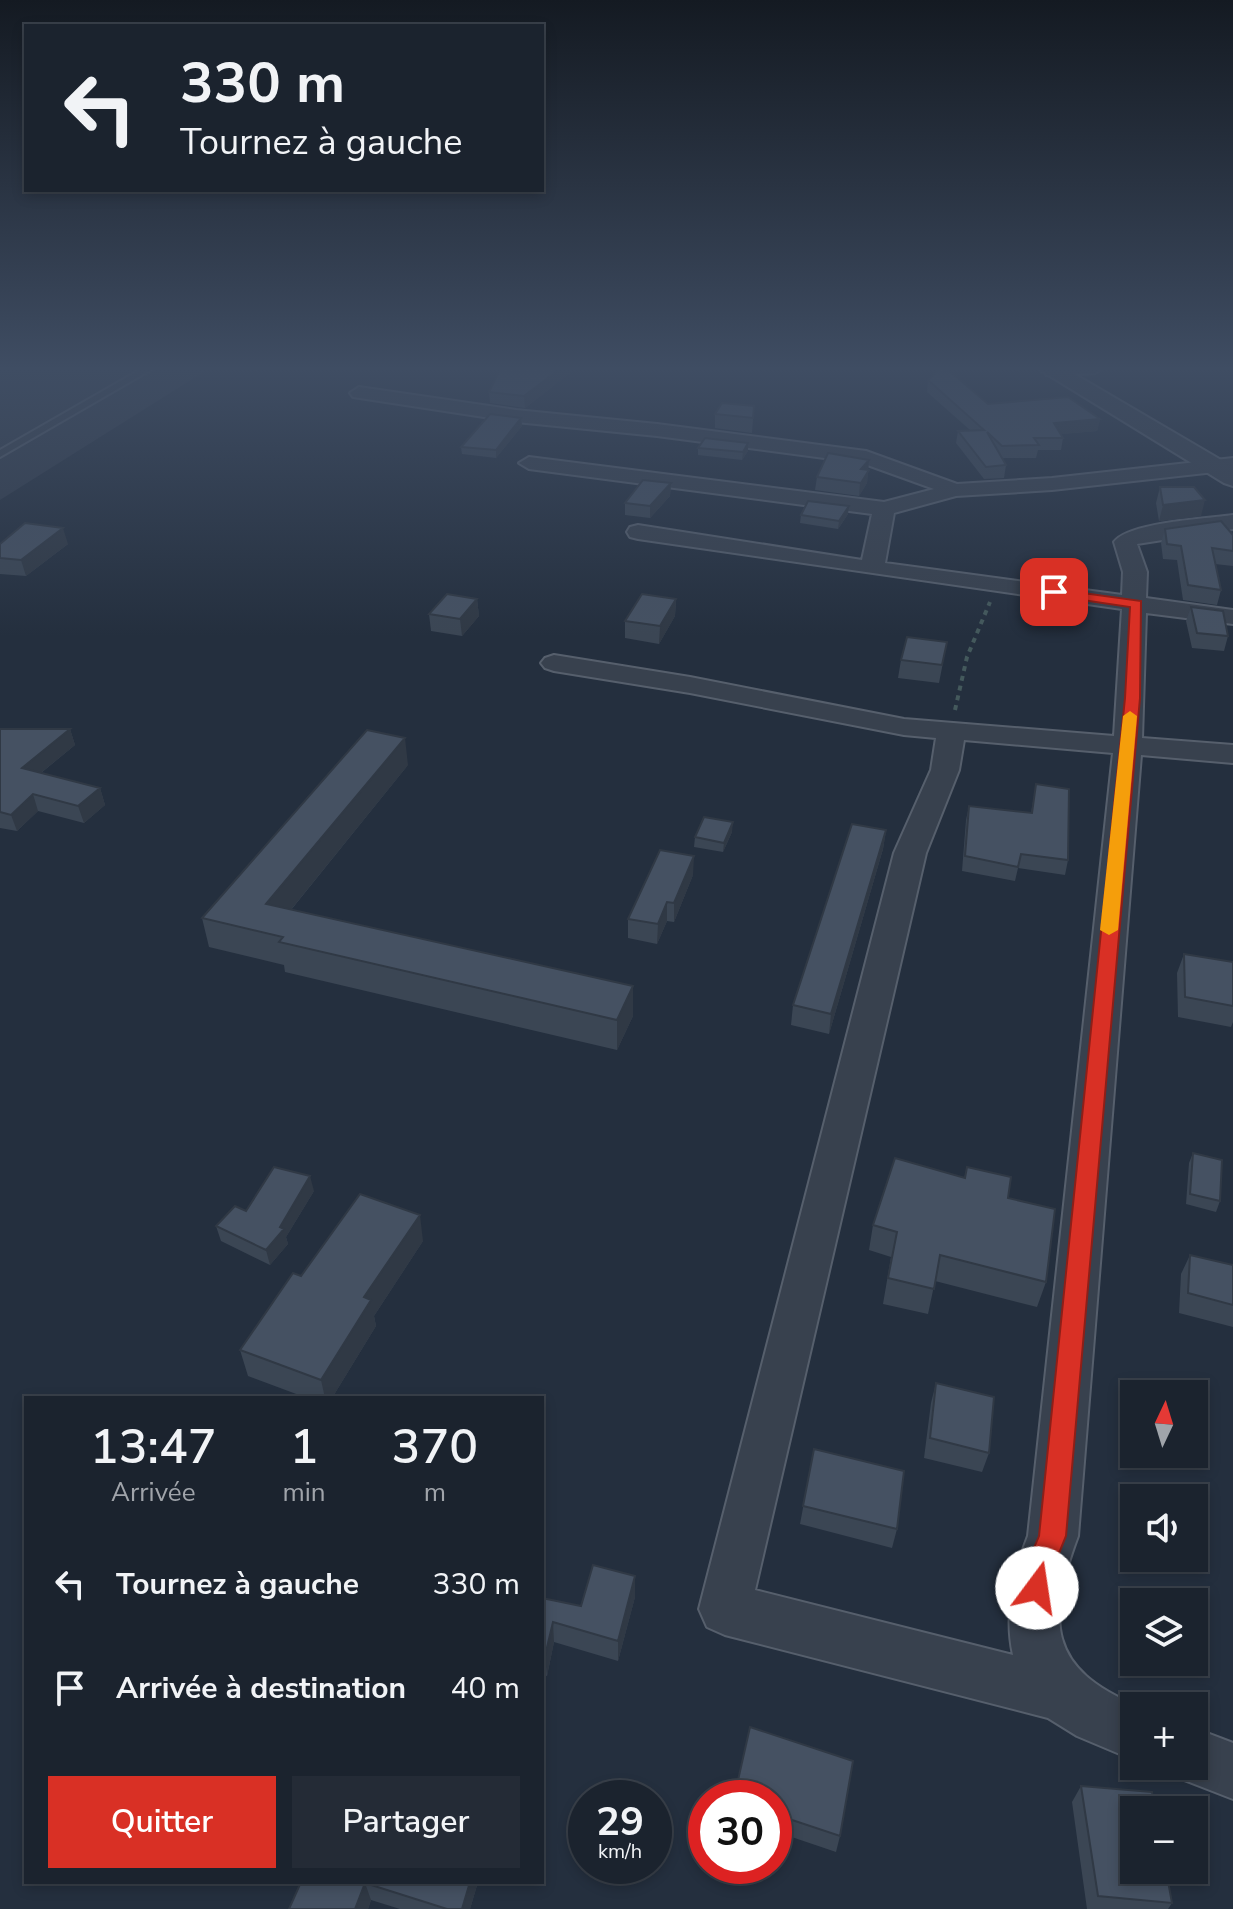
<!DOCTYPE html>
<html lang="fr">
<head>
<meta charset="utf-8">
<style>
  body { margin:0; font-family:"Nunito Sans",sans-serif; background:#242b36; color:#f1f3f6; height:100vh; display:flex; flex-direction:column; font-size:30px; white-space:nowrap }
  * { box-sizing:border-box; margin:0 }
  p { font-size:26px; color:#a0a4aa }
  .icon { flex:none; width:44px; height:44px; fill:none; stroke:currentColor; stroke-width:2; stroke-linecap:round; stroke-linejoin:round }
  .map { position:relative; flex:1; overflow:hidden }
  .details { position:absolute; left:24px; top:1396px; width:520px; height:488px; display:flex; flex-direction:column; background:#1b232e; border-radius:0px; box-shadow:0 4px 12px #0003,0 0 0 2px #39404a }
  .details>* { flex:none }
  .top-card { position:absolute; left:24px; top:24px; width:520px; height:168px; border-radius:0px; box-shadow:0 4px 12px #0003,0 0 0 2px #39404a; background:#1b232e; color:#f1f3f6; overflow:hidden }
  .needle { width:52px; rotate:4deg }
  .buttons { position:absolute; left:1120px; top:1380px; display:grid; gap:16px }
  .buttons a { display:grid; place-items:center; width:88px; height:88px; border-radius:0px; background:#1b232e; box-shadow:0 4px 12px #0003,0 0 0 2px #39404a; font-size:40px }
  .speed { position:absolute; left:568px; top:1780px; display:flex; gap:16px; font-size:40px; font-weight:700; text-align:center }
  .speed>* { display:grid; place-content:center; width:104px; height:104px; border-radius:50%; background:#1b232e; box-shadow:0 4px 12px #0003,0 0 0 2px #39404a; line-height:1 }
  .speed small { font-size:20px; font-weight:400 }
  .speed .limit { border:12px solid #d22; background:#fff; color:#111 }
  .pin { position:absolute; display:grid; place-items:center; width:68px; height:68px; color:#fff; margin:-34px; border-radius:16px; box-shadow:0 4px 12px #0006 }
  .me { position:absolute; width:88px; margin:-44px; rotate:14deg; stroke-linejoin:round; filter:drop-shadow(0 0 6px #0008) }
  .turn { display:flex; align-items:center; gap:28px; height:168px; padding:0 24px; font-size:36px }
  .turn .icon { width:104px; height:104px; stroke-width:2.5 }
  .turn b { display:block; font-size:56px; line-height:68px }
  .eta { display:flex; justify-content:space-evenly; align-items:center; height:136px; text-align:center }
  .eta b { font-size:48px; font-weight:600; line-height:56px }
  .cta { display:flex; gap:16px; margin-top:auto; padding:16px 24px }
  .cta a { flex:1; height:92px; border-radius:0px; background:#d93025; color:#fff; font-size:32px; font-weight:600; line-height:92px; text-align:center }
  .cta a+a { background:#242b36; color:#f1f3f6 }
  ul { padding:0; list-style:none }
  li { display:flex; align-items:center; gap:24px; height:104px; padding:0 24px }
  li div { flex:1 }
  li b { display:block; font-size:30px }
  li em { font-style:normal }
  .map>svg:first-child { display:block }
</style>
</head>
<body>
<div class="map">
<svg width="1233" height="1909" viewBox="0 0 1233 1909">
  <rect width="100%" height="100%" fill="#242f3e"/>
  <path fill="#323c4b" d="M 0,368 L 210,368 L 0,500 Z"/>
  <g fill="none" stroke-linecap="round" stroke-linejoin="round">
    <defs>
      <path id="service" d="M 143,368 L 154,368 L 0,457 L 0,450 Z"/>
      <path id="minor" d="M 1045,368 L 1104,368 L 1095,373 L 1052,376 L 1046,375 Z
        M 359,387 L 516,410 L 657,424 L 866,451 L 957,484 L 1052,478 L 1233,458 L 1233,470 L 1052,490 L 956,496 L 894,513 L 885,563 L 1122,595 L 1123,572 L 1114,542 C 1129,522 1206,519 1233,515 L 1233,529 L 1137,544 L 1147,572 L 1146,598 L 1233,610 L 1233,624 L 1146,613 L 1142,738 L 1233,745 L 1233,763 L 1141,755 L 1078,1536 C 1046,1622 1048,1669 1138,1706 L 1134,1706 L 1134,1760 L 1077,1736 L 1048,1718 L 725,1635 L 707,1627 L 699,1609 L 894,853 L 931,770 L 936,738 L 904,735 L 690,693 L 554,671 L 545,668 L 541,663 L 545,658 L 554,655 L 690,677 L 904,719 L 1114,736 L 1122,609 L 638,539 L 630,537 L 627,532 L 630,527 L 638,525 L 862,560 L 872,514 L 529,469 L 519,463 L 529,457 L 884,502 L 934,489 L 862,463 L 657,436 L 516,422 L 353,397 L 350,393 ZM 964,740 L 1113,753 L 1028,1536 C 1013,1574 1004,1614 1013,1655 L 755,1590 L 926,853 L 959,770 Z
        M 1194,1728 L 1233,1743 L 1233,1799 L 1174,1776 L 1170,1766 L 1194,1766 Z"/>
      <path id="tertiary" d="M 1037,368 L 1064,368 L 1233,467 L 1233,486 L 1224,483 Z"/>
    </defs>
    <use href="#service" stroke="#565f6c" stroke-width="4"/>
    <use href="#minor" stroke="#565f6c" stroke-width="4"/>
    <use href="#tertiary" stroke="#565f6c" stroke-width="4"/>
    <path stroke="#44595c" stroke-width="4" stroke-dasharray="5 5" stroke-linecap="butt" d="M 955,710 L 967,657 L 990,602"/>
    <use href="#service" fill="#38414e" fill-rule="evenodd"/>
    <use href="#minor" fill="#38414e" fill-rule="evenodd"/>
    <use href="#tertiary" fill="#38414e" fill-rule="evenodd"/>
  </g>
  <path fill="#3b4654" d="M 501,368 L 574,368 L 574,370 L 525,408 L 490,403 L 489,392 Z
    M 928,380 L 988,404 L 1100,419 L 1097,431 L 1061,434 L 1063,438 L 1061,450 L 1038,450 L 1036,458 L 1002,458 L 1006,465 L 1004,478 L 984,479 L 956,443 L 958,431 L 970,430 L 927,392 Z
    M 754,406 L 752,433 L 715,428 L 715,414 Z
    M 521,418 L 522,426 L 496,458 L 462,454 L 461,447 Z
    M 698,448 L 748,451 L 742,460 L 698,455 Z
    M 869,460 L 867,483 L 859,496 L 815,490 L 817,477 Z
    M 671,483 L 670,496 L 650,518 L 625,515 L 625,503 Z
    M 1160,487 L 1201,516 L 1159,521 L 1156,503 Z
    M 848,514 L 838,529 L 800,523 L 801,515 Z
    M 1165,529 L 1233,535 L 1233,566 L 1215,564 L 1221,590 L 1217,605 L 1183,600 L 1177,560 L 1163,559 L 1161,543 Z
    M 0,544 L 68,544 L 26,576 L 0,574 Z
    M 477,599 L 479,616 L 462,636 L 431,631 L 429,614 Z
    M 676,599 L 675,616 L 659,644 L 625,638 L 625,621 Z
    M 1191,607 L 1228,636 L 1224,651 L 1192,648 L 1186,621 Z
    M 947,642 L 939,683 L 898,678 L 901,660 Z
    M 0,729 L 70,729 L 75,745 L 41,773 L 100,788 L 105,805 L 84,823 L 38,811 L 17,831 L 0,828 Z
    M 408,765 L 291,910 L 633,986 L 633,1016 L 617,1050 L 285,972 L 284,965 L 209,947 L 202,918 Z
    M 1036,784 L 1068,860 L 1065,875 L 1018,868 L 1015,881 L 962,871 L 966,820 L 969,806 L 1031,813 Z
    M 886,830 L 883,849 L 829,1034 L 791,1025 L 793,1005 Z
    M 732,832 L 723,852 L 694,847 L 695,837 Z
    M 693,875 L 674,922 L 667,921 L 657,944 L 628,938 L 628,919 Z
    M 1184,954 L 1233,962 L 1233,1022 L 1231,1027 L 1178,1017 L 1177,973 Z
    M 1193,1153 L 1220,1201 L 1216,1212 L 1186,1204 L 1189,1163 Z
    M 967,1167 L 1008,1198 L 1046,1282 L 1037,1307 L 935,1281 L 928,1314 L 883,1304 L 891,1257 L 869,1250 L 873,1225 L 964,1178 Z
    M 314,1191 L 286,1237 L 288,1244 L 270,1265 L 221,1241 L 216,1226 L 246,1211 Z
    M 423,1241 L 374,1316 L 376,1326 L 332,1398 L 307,1398 L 248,1376 L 240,1350 L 301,1276 Z
    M 1190,1255 L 1233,1265 L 1233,1327 L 1179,1313 L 1181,1274 Z
    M 936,1383 L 989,1453 L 982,1472 L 924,1458 L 931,1403 Z
    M 814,1449 L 897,1529 L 892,1548 L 800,1524 Z
    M 635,1576 L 635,1597 L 618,1661 L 554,1642 L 547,1676 L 542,1675 L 542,1598 L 581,1606 Z
    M 1081,1786 L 1172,1903 L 1168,1909 L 1087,1909 L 1072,1802 Z
    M 774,1798 L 840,1836 L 836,1852 L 774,1831 Z
    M 301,1882 L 478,1882 L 470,1909 L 400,1909 L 371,1900 L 368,1909 L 289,1909 Z"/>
  <path fill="#303945" d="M 561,368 L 574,368 L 574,370 L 525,408 L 524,396 Z
    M 521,418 L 522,426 L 496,458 L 496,450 Z
    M 1100,419 L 1097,431 L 1051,435 L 1054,423 Z
    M 748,443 L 748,451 L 742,460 L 743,452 Z
    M 869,460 L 867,483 L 859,496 L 861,469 Z
    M 671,483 L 670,496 L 650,518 L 650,506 Z
    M 1205,500 L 1201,516 L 1159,521 L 1163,505 Z
    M 849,506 L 848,514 L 838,529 L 839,521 Z
    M 63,528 L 68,544 L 26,576 L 21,560 Z
    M 477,599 L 479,616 L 462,636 L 460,619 Z
    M 676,599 L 675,616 L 659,644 L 660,626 Z
    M 70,729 L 75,745 L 27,784 L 22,768 Z
    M 405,738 L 408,765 L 272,933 L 266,904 Z
    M 100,788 L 105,805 L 84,823 L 78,806 Z
    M 33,794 L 38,811 L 17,831 L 11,815 Z
    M 733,822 L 732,832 L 723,852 L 724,843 Z
    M 886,830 L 883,849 L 829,1034 L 831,1014 Z
    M 694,856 L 693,875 L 674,922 L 674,903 Z
    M 667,902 L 667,921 L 657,944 L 658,924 Z
    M 633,986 L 633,1016 L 617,1050 L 617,1020 Z
    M 310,1176 L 314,1191 L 286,1237 L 288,1244 L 270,1265 L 266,1250 Z
    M 420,1215 L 423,1241 L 374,1316 L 376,1326 L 332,1398 L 325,1398 L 321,1380 L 364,1297 Z
    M 635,1576 L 635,1597 L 618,1661 L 618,1641 Z
    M 553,1622 L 554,1642 L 547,1676 L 545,1656 Z
    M 470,1882 L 478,1882 L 470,1909 L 462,1909 Z
    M 365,1883 L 371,1900 L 368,1909 L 355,1909 Z"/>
  <path fill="#455162" stroke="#303945" stroke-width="2" d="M 501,368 L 561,368 L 524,396 L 489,392 Z
    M 939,368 L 946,368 L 988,404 L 1068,397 L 1100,419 L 1054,423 L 1063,438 L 1034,438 L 1039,445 L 1002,446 L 987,432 L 1006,465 L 986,467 L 958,431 L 984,430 L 928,380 Z
    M 722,403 L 754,406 L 753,418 L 715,414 Z
    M 490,414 L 521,418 L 496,450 L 461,447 Z
    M 705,438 L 748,443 L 743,452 L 698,448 Z
    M 828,453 L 869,460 L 861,469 L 869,470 L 861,483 L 817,477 Z
    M 643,480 L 671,483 L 650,506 L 625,503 Z
    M 1160,487 L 1194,487 L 1205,500 L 1163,505 Z
    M 808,501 L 849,506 L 839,521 L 801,515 Z
    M 1221,521 L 1233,535 L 1233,551 L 1212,548 L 1221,590 L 1188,585 L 1181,546 L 1167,544 L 1165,529 Z
    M 25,523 L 63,528 L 21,560 L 0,558 L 0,544 Z
    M 447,594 L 477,599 L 460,619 L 429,614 Z
    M 642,594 L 676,599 L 660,626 L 625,621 Z
    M 1191,607 L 1223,611 L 1228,636 L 1197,633 Z
    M 907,637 L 947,642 L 942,665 L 901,660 Z
    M 0,729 L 70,729 L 22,768 L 100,788 L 78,806 L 33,794 L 11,815 L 0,812 Z
    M 367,730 L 405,738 L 266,904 L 633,986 L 617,1020 L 279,942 L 283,937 L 202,918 Z
    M 1036,784 L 1069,789 L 1068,860 L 1021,854 L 1018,867 L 965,856 L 969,806 L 1032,813 Z
    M 704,817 L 733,822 L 724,843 L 695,837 Z
    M 852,824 L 886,830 L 831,1014 L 793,1005 Z
    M 660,850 L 694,856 L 674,903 L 667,902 L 658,924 L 628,919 Z
    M 1184,954 L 1233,962 L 1233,1006 L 1185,997 Z
    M 1193,1153 L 1222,1160 L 1220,1201 L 1190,1194 Z
    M 895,1158 L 965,1178 L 967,1167 L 1011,1177 L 1008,1198 L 1055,1209 L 1046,1282 L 940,1255 L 934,1289 L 888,1278 L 897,1232 L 873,1225 Z
    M 274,1167 L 310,1176 L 280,1227 L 284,1229 L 266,1250 L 216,1226 L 235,1206 L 246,1211 Z
    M 360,1194 L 420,1215 L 364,1297 L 371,1300 L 321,1380 L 240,1350 L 293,1273 L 301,1276 Z
    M 1190,1255 L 1233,1265 L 1233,1305 L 1188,1293 Z
    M 936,1383 L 994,1397 L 989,1453 L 930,1438 Z
    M 814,1449 L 904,1471 L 897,1529 L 803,1506 Z
    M 593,1565 L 635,1576 L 618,1641 L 553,1622 L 545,1656 L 542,1655 L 542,1598 L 581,1606 Z
    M 750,1727 L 853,1761 L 840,1836 L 774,1814 L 774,1798 L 734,1798 Z
    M 1081,1786 L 1152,1792 L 1155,1810 L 1134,1810 L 1134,1870 L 1166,1870 L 1172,1903 L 1098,1896 Z
    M 301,1882 L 470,1882 L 462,1909 L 447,1909 L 365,1883 L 355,1909 L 289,1909 Z"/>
  <linearGradient id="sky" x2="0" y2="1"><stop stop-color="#141a22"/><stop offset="0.58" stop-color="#3f4d63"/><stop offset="1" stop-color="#3f4d63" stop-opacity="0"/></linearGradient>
  <rect width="1233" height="636" fill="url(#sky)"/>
  <path fill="#d93025" stroke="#8d1f18" stroke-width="2" d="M 1054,589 L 1141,601 L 1140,698 L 1066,1536 L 1053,1568 L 1047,1598 L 1037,1602 L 1027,1598 C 1018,1577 1031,1556 1039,1536 L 1125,698 L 1130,607 L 1049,595 L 1048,592 Z"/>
  <path fill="#f59e0b" d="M 1130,711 L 1137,716 L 1118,930 L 1109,935 L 1100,930 L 1123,716 Z"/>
</svg>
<div class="buttons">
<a><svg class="needle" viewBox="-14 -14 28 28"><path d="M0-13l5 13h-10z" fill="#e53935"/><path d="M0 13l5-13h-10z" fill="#a0a4aa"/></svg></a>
<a><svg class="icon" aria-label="sound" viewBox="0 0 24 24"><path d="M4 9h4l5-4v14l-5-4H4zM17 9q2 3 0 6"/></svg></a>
<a><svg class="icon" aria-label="layers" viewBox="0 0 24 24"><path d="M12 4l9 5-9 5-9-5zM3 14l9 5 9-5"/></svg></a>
<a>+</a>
<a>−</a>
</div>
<div class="speed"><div>29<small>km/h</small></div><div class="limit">30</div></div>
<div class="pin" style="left:1054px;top:592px;background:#d93025"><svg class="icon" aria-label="arrive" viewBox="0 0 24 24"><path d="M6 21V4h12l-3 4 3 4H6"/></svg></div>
<svg class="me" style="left:1037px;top:1588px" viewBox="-20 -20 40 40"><circle r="19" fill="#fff"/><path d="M0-13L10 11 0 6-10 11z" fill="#d93025"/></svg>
<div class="top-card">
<div class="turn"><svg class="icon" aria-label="left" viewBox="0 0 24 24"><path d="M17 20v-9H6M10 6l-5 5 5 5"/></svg><div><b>330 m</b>Tournez à gauche</div></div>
</div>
<section class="details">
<div class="eta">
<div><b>13:47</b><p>Arrivée</p></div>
<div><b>1</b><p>min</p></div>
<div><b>370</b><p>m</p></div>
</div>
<ul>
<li><svg class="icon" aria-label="left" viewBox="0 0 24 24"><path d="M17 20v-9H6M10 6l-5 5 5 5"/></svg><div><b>Tournez à gauche</b></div><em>330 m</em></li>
<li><svg class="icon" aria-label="arrive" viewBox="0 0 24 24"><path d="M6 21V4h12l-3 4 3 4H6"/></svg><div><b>Arrivée à destination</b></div><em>40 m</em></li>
</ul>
<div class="cta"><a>Quitter</a><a>Partager</a></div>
</section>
</div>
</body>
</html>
